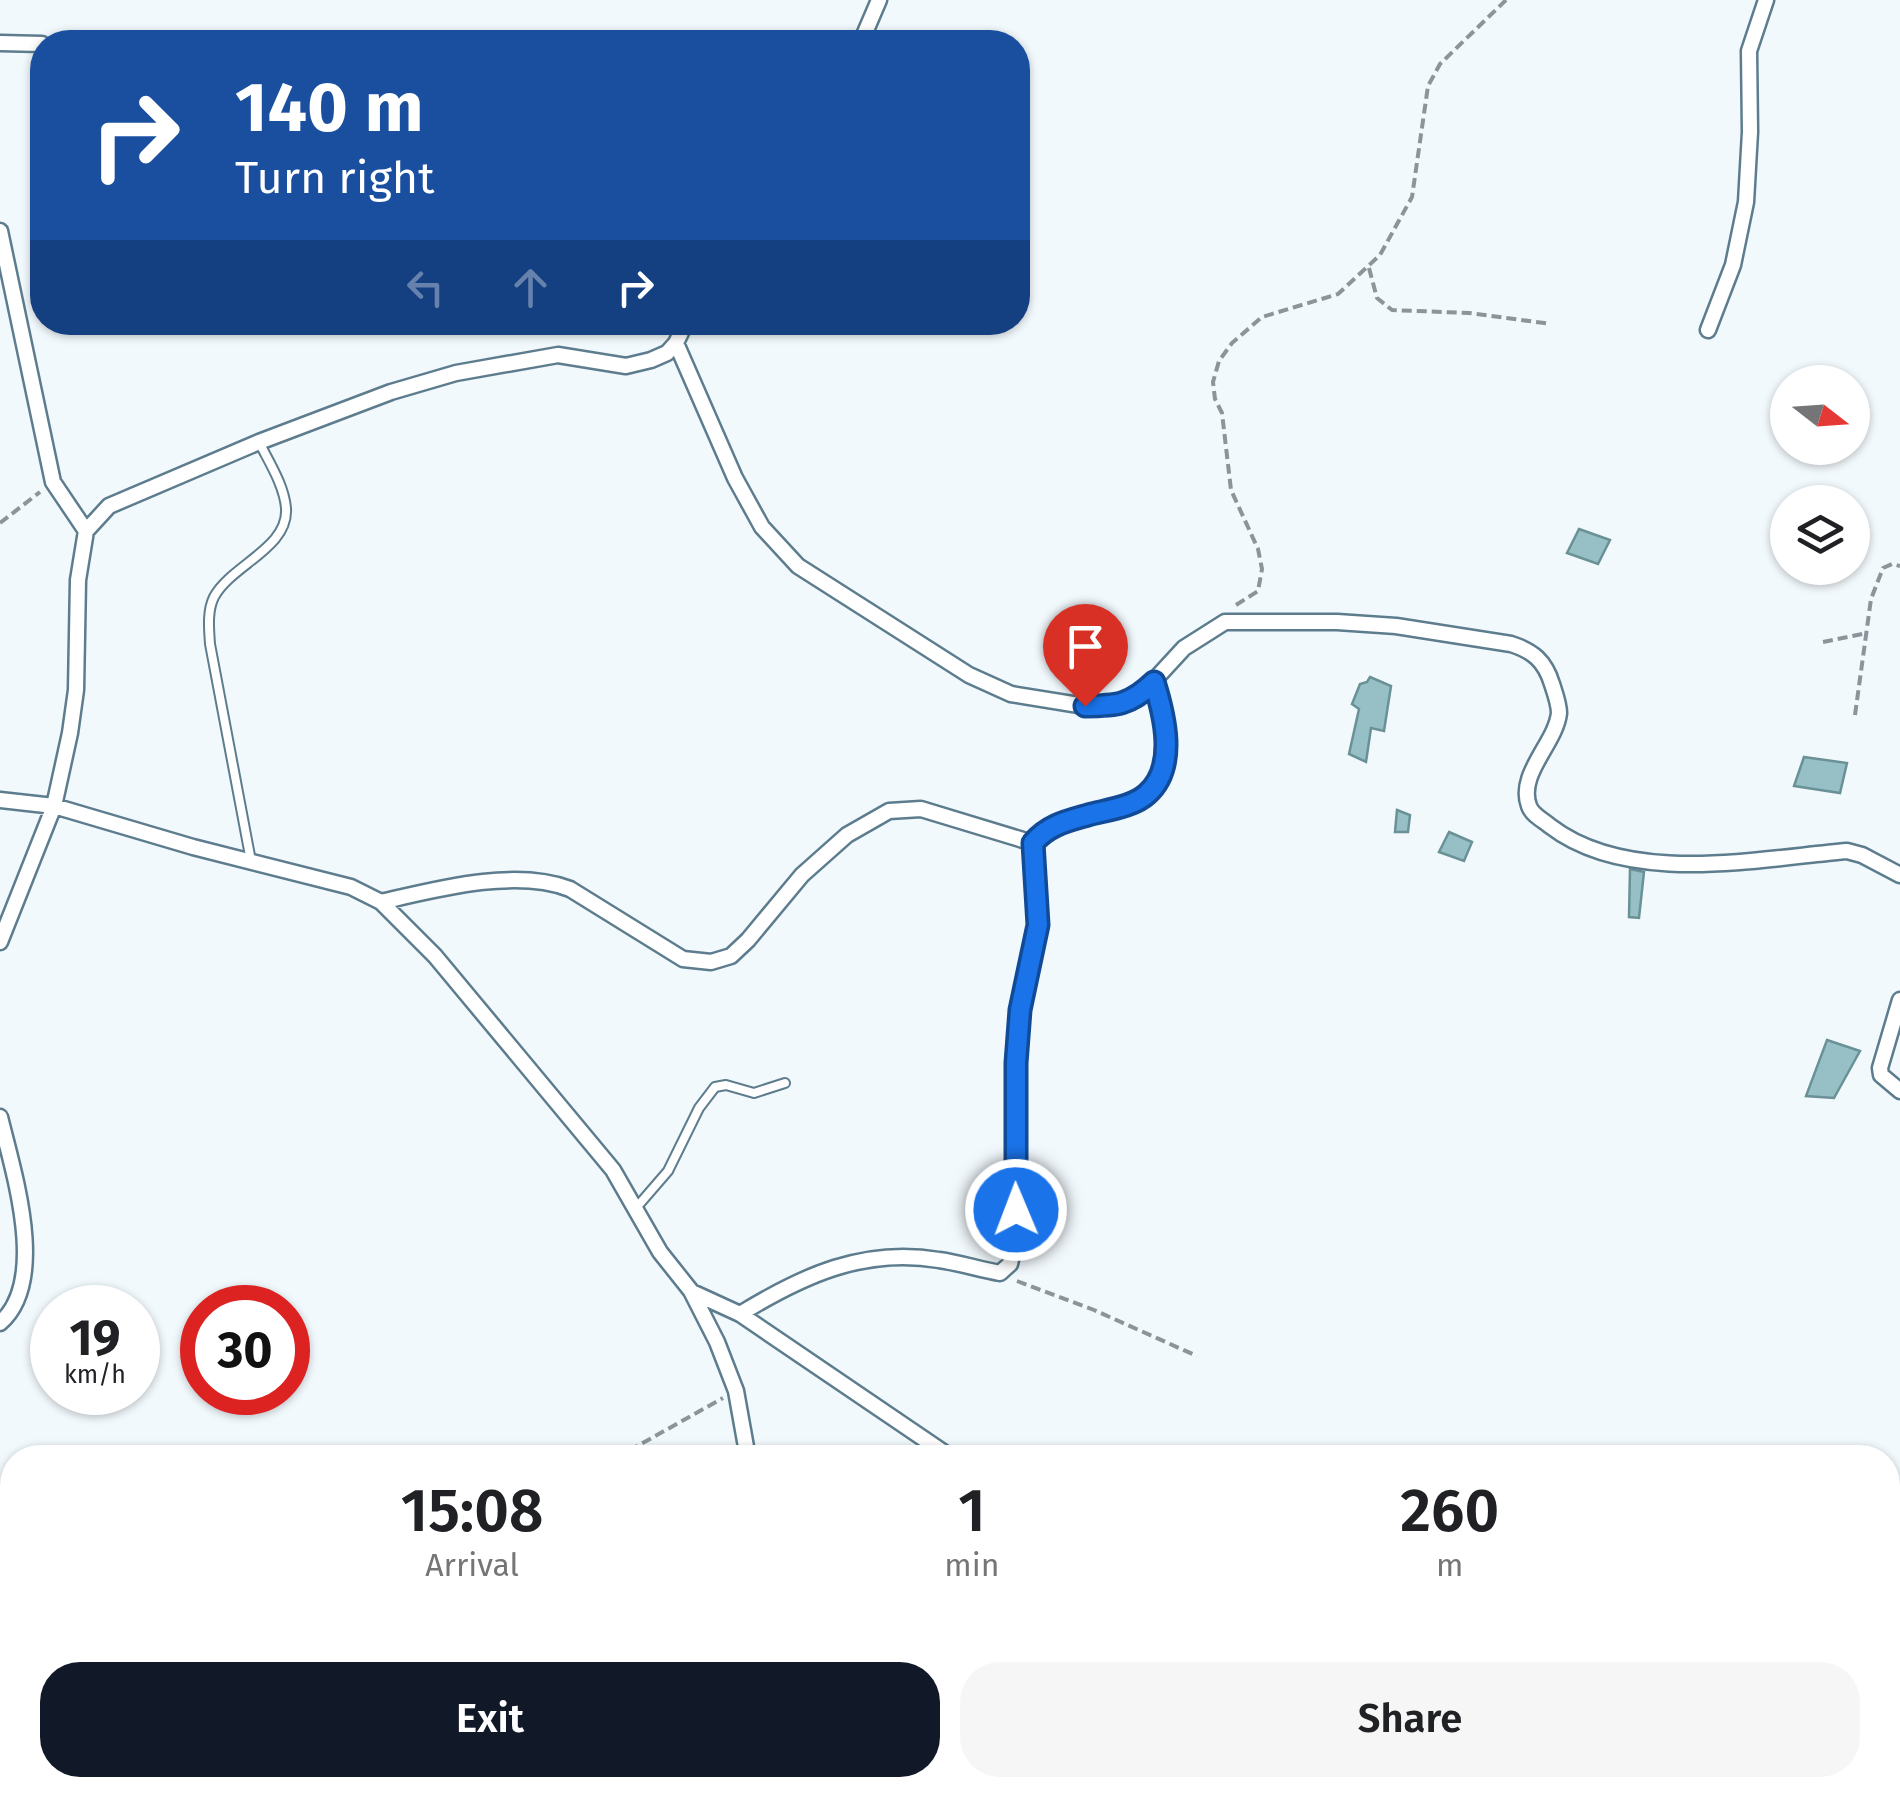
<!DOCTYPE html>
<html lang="en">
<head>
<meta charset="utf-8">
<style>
  body { margin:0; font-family:"Fira Sans",sans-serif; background:#f6f6f6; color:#202124; height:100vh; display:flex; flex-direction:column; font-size:38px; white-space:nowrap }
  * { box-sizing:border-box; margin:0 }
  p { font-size:32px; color:#757577 }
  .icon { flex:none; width:55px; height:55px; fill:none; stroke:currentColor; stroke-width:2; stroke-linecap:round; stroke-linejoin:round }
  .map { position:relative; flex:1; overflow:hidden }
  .panel { position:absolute; left:0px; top:1445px; width:1900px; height:352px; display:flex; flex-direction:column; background:#fff; border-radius:40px 40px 0 0; box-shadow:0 2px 8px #0004 }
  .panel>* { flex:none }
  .top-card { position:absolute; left:30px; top:30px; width:1000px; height:305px; border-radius:40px; box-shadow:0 2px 8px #0004; background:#1a4fa0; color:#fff; overflow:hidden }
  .needle { width:65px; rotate:107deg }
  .fabs { position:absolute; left:1770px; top:365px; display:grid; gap:20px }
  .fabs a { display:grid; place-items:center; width:100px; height:100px; border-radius:50%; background:#fff; box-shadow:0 2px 8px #0004; font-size:50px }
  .speed { position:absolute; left:30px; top:1285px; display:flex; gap:20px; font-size:50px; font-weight:700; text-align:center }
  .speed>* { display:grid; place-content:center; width:130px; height:130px; border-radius:50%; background:#fff; box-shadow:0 2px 8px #0004; line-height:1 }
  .speed small { font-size:25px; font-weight:400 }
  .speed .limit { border:15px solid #d22; background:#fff; color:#111 }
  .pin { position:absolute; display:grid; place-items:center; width:85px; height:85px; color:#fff; margin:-102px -42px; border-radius:50% 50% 50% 0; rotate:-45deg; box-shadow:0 0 10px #0007 }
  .pin .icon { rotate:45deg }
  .me { position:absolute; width:110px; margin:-55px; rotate:359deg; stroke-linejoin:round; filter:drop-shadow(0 0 8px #0008) }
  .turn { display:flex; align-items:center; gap:35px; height:210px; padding:0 40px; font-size:45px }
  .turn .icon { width:130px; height:130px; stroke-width:2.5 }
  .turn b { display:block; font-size:70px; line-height:85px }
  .lanes { display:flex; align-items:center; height:95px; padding:0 40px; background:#0003; justify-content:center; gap:50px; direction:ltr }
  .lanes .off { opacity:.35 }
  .eta { display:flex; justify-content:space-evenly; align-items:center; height:170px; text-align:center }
  .eta b { font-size:60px; font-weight:600; line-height:70px }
  .cta { display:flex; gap:20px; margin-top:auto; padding:20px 40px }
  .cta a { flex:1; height:115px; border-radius:40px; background:#111827; color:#fff; font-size:40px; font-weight:600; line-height:115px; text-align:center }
  .cta a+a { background:#f6f6f6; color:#202124 }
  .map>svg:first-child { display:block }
</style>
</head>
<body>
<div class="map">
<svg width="1900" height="1797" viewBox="0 0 1900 1797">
  <rect width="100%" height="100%" fill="#f2f9fd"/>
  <path fill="#96c0c5" stroke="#699196" stroke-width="2.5" d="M 1579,529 L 1610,540 L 1598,564 L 1567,553 Z
    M 1370,677 L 1391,686 L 1384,731 L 1371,728 L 1366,762 L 1349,754 L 1359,709 L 1352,704 L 1360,684 L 1367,682 Z
    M 1804,757 L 1847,763 L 1840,793 L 1794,786 Z
    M 1397,810 L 1410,815 L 1408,832 L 1395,832 Z
    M 1449,832 L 1472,842 L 1464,861 L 1439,852 Z
    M 1630,869 L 1644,872 L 1639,918 L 1629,917 Z
    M 1827,1040 L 1860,1051 L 1834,1098 L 1806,1096 Z"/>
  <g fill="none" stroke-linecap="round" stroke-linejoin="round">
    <defs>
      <path id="lane" d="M 251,861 L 210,644 C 209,629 207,611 214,597 C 231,565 289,548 286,508 C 284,485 269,462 259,442
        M 636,1208 L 668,1171 L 699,1108 L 715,1087 L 726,1085 L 754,1093 L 785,1083"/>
      <path id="street" d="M 861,42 L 879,0
        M 0,43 L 42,44
        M 0,231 L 53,482 L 86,531
        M 1708,330 L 1733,265 L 1746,202 L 1750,132 L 1749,51 L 1766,0
        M 676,343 L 735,478 L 762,527 L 798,566 L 969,675 L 1011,694 L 1085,706 L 1112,706 L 1137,699 L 1184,648 L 1225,622 L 1337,622 L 1396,626 L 1511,644 C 1533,651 1545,661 1552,684 C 1555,693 1559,704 1559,713 C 1556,743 1517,774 1529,806 C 1532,815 1543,820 1550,826 C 1628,886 1756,859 1847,851 L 1862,855 L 1900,875
        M 0,800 L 54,806 L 193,847 L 351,887 L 381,902 L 435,956 L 613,1170 L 660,1252 L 691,1291 L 717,1342 L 736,1391 L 748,1458
        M 381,902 C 437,889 515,868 570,889 L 683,959 L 711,962 L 731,956 L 748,940 L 802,875 L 847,835 L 889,811 L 921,809 L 1033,843
        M 0,942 L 54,806 L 70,733 L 76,690 L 78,580 L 86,531 L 109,506 L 259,442 L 391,392 L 456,373 L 558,355 L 626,366 L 651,360 L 667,353 L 676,343 L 686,322
        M 1900,1000 L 1880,1068 L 1881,1075 L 1900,1091
        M 0,1117 C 13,1171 49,1281 0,1323
        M 692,1292 L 740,1314 L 952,1458
        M 740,1314 C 802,1276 864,1247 939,1260 C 959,1263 979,1269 1000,1273 L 1010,1264 L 1015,1243 L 1016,1063 L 1020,1011 L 1038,925 L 1033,843 C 1048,825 1067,821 1088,815 C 1106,810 1133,807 1147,794 C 1178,767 1164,715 1153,682
        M 1360,1785 L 1371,1797
        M 795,1797 L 797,1785
        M 1710,1797 L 1716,1785"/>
    </defs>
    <use href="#lane" stroke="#5d7d8e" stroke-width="12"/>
    <use href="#street" stroke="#5d7d8e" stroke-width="19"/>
    <path stroke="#8a9499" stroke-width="4" stroke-dasharray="10 5" stroke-linecap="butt" d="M 1369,268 L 1377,298 L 1392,310 L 1469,313 L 1551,324
      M 0,523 L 40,492
      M 1236,605 L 1258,591 L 1262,569 L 1258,549 L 1231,490 L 1222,413 L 1215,399 L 1213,382 L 1219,361 L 1232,343 L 1262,317 L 1338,294 L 1380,255 L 1412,197 L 1428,86 L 1440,64 L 1506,0
      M 1823,642 L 1867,633
      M 1855,715 L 1871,599 L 1883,568 L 1892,564 L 1900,566
      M 1017,1281 L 1094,1310 L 1197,1356
      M 616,1458 L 723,1398
      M 0,1655 L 12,1653"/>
    <use href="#lane" stroke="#fff" stroke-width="8"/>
    <use href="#street" stroke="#fff" stroke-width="14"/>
  </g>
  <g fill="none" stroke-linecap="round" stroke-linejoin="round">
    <defs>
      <path id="route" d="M 1016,1210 L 1016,1063 L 1020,1010 L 1038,925 L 1033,843 C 1048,825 1067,821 1088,815 C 1106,810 1133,807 1147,794 C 1178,767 1164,714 1154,682 C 1130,705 1117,706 1085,706"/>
    </defs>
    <use href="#route" stroke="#114b97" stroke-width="25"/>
    <use href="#route" stroke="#1a73e8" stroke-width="18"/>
  </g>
</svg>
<div class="fabs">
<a><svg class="needle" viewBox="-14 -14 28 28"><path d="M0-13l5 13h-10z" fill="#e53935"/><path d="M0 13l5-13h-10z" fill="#757577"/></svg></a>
<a><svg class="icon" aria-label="layers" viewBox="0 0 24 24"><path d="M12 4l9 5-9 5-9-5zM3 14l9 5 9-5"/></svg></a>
</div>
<div class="speed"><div>19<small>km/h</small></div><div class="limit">30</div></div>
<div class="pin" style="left:1085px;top:706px;background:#d93025"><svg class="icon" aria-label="arrive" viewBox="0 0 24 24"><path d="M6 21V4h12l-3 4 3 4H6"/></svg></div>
<svg class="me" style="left:1016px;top:1210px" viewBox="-20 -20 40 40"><circle r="17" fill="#1a73e8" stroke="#fff" stroke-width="3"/><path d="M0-11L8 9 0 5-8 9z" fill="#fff"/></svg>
<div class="top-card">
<div class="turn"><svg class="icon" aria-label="right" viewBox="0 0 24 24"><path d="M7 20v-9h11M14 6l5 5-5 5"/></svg><div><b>140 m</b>Turn right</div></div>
<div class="lanes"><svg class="icon off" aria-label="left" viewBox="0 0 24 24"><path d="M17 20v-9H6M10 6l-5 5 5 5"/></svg><svg class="icon off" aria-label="ahead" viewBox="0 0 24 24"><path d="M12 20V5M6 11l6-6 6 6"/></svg><svg class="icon" aria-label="right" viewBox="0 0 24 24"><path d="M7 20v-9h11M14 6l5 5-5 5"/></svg></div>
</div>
<section class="panel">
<div class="eta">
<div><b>15:08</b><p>Arrival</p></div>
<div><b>1</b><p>min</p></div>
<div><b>260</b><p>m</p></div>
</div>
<div class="cta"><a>Exit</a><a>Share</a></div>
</section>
</div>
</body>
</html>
